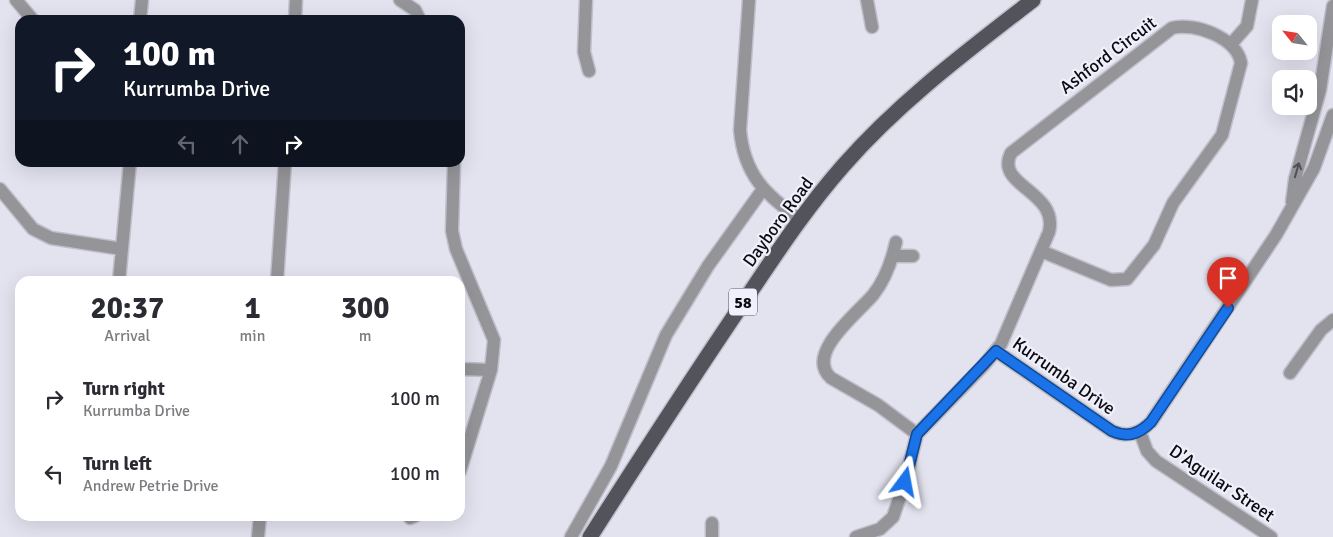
<!DOCTYPE html>
<html lang="en">
<head>
<meta charset="utf-8">
<style>
  body { margin:0; font-family:Signika,sans-serif; background:#f2f2f3; color:#2b2b33; height:100vh; display:flex; flex-direction:column; font-size:19px; white-space:nowrap }
  * { box-sizing:border-box; margin:0 }
  p { font-size:16px; color:#7c7c81 }
  .icon { flex:none; width:28px; height:28px; fill:none; stroke:currentColor; stroke-width:2; stroke-linecap:round; stroke-linejoin:round }
  .map { position:relative; flex:1; overflow:hidden }
  .drawer { position:absolute; left:15px; top:276px; width:450px; height:245px; display:flex; flex-direction:column; background:#fff; border-radius:15px; box-shadow:0 5px 20px #0002 }
  .drawer>* { flex:none }
  .hud { position:absolute; left:15px; top:15px; width:450px; height:152px; border-radius:15px; box-shadow:0 5px 20px #0002; background:#111827; color:#fff; overflow:hidden }
  .needle { width:32px; rotate:300deg }
  .fabs { position:absolute; left:1272px; top:15px; display:grid; gap:10px }
  .fabs a { display:grid; place-items:center; width:45px; height:45px; border-radius:10px; background:#fff; box-shadow:0 5px 20px #0002; font-size:25px }
  .pin { position:absolute; display:grid; place-items:center; width:42px; height:42px; color:#fff; margin:-51px -21px; border-radius:50% 50% 50% 0; rotate:-45deg; box-shadow:0 0 5px #0007 }
  .pin .icon { rotate:45deg }
  .me { position:absolute; width:55px; margin:-28px; rotate:13deg; stroke-linejoin:round; filter:drop-shadow(0 0 4px #0008) }
  .turn { display:flex; align-items:center; gap:18px; height:105px; padding:0 25px; font-size:22px }
  .turn .icon { width:65px; height:65px; stroke-width:2.5 }
  .turn b { display:block; font-size:35px; line-height:42px }
  .lanes { display:flex; align-items:center; height:48px; padding:0 25px; background:#0003; justify-content:center; gap:25px; direction:ltr }
  .lanes .off { opacity:.35 }
  .eta { display:flex; justify-content:space-evenly; align-items:center; height:85px; text-align:center }
  .eta b { font-size:30px; font-weight:700; line-height:35px }
  ul { padding:0; list-style:none }
  li { display:flex; align-items:center; gap:15px; height:75px; padding:0 25px }
  li div { flex:1 }
  li b { display:block; font-size:19px }
  li em { font-style:normal }
  .map>svg:first-child { display:block }
</style>
</head>
<body>
<div class="map">
<svg width="1333" height="537" viewBox="0 0 1333 537">
  <rect width="100%" height="100%" fill="#e3e3f0"/>
  <g fill="none" stroke-linecap="round" stroke-linejoin="round">
    <defs>
      <path id="minor" d="M 16,0 L 33,20
        M 400,0 L 415,10 L 420,20
        M 586,0 L 584,52 L 589,71
        M 749,0 L 740,130 C 744,174 765,195 800,219
        M 867,0 L 872,27
        M 140,20 L 142,0
        M 295,20 L 296,0
        M 1232,43 L 1247,26 L 1252,0
        M 454,162 L 452,231 L 456,249 L 494,340 L 491,370 L 460,471
        M 0,189 L 33,229 L 51,238 L 122,249
        M 1292,202 L 1295,179 L 1320,90 L 1333,6
        M 896,242 C 892,260 885,280 873,295 C 858,313 804,354 831,378 L 878,405 L 917,434
        M 893,256 L 913,256
        M 119,281 L 130,162
        M 277,281 L 285,162
        M 996,351 L 1112,431 C 1127,438 1139,434 1151,422 L 1276,235 L 1314,168 L 1333,115
        M 460,369 L 491,370
        M 1290,373 L 1321,330 L 1333,320
        M 1140,432 L 1147,451 L 1156,461 L 1271,537
        M 410,518 L 415,516
        M 258,537 L 260,516
        M 571,537 L 611,466 L 666,335 L 708,266 L 763,189
        M 712,537 L 712,523
        M 856,537 L 880,529 L 893,517 L 905,482 L 917,434 L 984,365 L 1001,344 L 1049,232 C 1059,191 994,186 1011,153 L 1172,28 C 1195,22 1237,38 1241,63 L 1222,135 L 1173,203 L 1154,245 L 1127,279 L 1111,280 L 1041,251"/>
      <path id="major" d="M 590,537 C 641,457 692,378 745,300 C 776,254 806,208 843,166 C 899,102 966,52 1033,0"/>
    </defs>
    <use href="#minor" stroke="#c0c0cc" stroke-width="15"/>
    <use href="#major" stroke="#c0c0cc" stroke-width="18"/>
    <use href="#minor" stroke="#949499" stroke-width="12"/>
    <use href="#major" stroke="#53535c" stroke-width="15"/>
  </g>
  <defs><path id="oneway-shaft" d="M-6 0H5M1.5-3L5.5 0L1.5 3" fill="none" stroke-width="1.6" stroke-linecap="round" stroke-linejoin="round" transform="scale(1.25)"/></defs>
  <use stroke="#505054" href="#oneway-shaft" transform="translate(1297 170) rotate(-74)"/>
  <g fill="none" stroke-linecap="round" stroke-linejoin="round">
    <defs>
      <path id="route" d="M 905,482 L 917,434 L 996,351 L 1112,431 C 1128,438 1139,434 1151,422 L 1228,308"/>
    </defs>
    <use href="#route" stroke="#114b97" stroke-width="12"/>
    <use href="#route" stroke="#1a73e8" stroke-width="9"/>
  </g>
  <g text-anchor="middle" stroke-width="4.5" stroke-linejoin="round" paint-order="stroke">
    <rect fill="#f0f0fd" stroke="#505056" stroke-width="1" x="729" y="288.5" width="28" height="27" rx="4"/>
    <g font-size="16" font-weight="bold" fill="#0b0b0f">
      <text x="743" y="308">58</text>
    </g>
    <g font-size="18" fill="#0b0b0f" stroke="#f0f0fd">
      <text transform="translate(1108 55) rotate(-37)" y="6">Ashford Circuit</text>
      <text transform="translate(778 222) rotate(-54)" y="6">Dayboro Road</text>
      <text transform="translate(1064 376) rotate(35)" y="6">Kurrumba Drive</text>
      <text transform="translate(1222 483) rotate(34)" y="6">D'Aguilar Street</text>
    </g>
  </g>
</svg>
<div class="fabs">
<a><svg class="needle" viewBox="-14 -14 28 28"><path d="M0-13l5 13h-10z" fill="#e53935"/><path d="M0 13l5-13h-10z" fill="#7c7c81"/></svg></a>
<a><svg class="icon" aria-label="sound" viewBox="0 0 24 24"><path d="M4 9h4l5-4v14l-5-4H4zM17 9q2 3 0 6"/></svg></a>
</div>
<div class="pin" style="left:1228px;top:308px;background:#d93025"><svg class="icon" aria-label="arrive" viewBox="0 0 24 24"><path d="M6 21V4h12l-3 4 3 4H6"/></svg></div>
<svg class="me" style="left:905px;top:482px" viewBox="-20 -20 40 40"><path d="M0-17L14 15 0 8-14 15z" fill="#1a73e8" stroke="#fff" stroke-width="4"/></svg>
<div class="hud">
<div class="turn"><svg class="icon" aria-label="right" viewBox="0 0 24 24"><path d="M7 20v-9h11M14 6l5 5-5 5"/></svg><div><b>100 m</b>Kurrumba Drive</div></div>
<div class="lanes"><svg class="icon off" aria-label="left" viewBox="0 0 24 24"><path d="M17 20v-9H6M10 6l-5 5 5 5"/></svg><svg class="icon off" aria-label="ahead" viewBox="0 0 24 24"><path d="M12 20V5M6 11l6-6 6 6"/></svg><svg class="icon" aria-label="right" viewBox="0 0 24 24"><path d="M7 20v-9h11M14 6l5 5-5 5"/></svg></div>
</div>
<section class="drawer">
<div class="eta">
<div><b>20:37</b><p>Arrival</p></div>
<div><b>1</b><p>min</p></div>
<div><b>300</b><p>m</p></div>
</div>
<ul>
<li><svg class="icon" aria-label="right" viewBox="0 0 24 24"><path d="M7 20v-9h11M14 6l5 5-5 5"/></svg><div><b>Turn right</b><p>Kurrumba Drive</p></div><em>100 m</em></li>
<li><svg class="icon" aria-label="left" viewBox="0 0 24 24"><path d="M17 20v-9H6M10 6l-5 5 5 5"/></svg><div><b>Turn left</b><p>Andrew Petrie Drive</p></div><em>100 m</em></li>
</ul>
</section>
</div>
</body>
</html>
